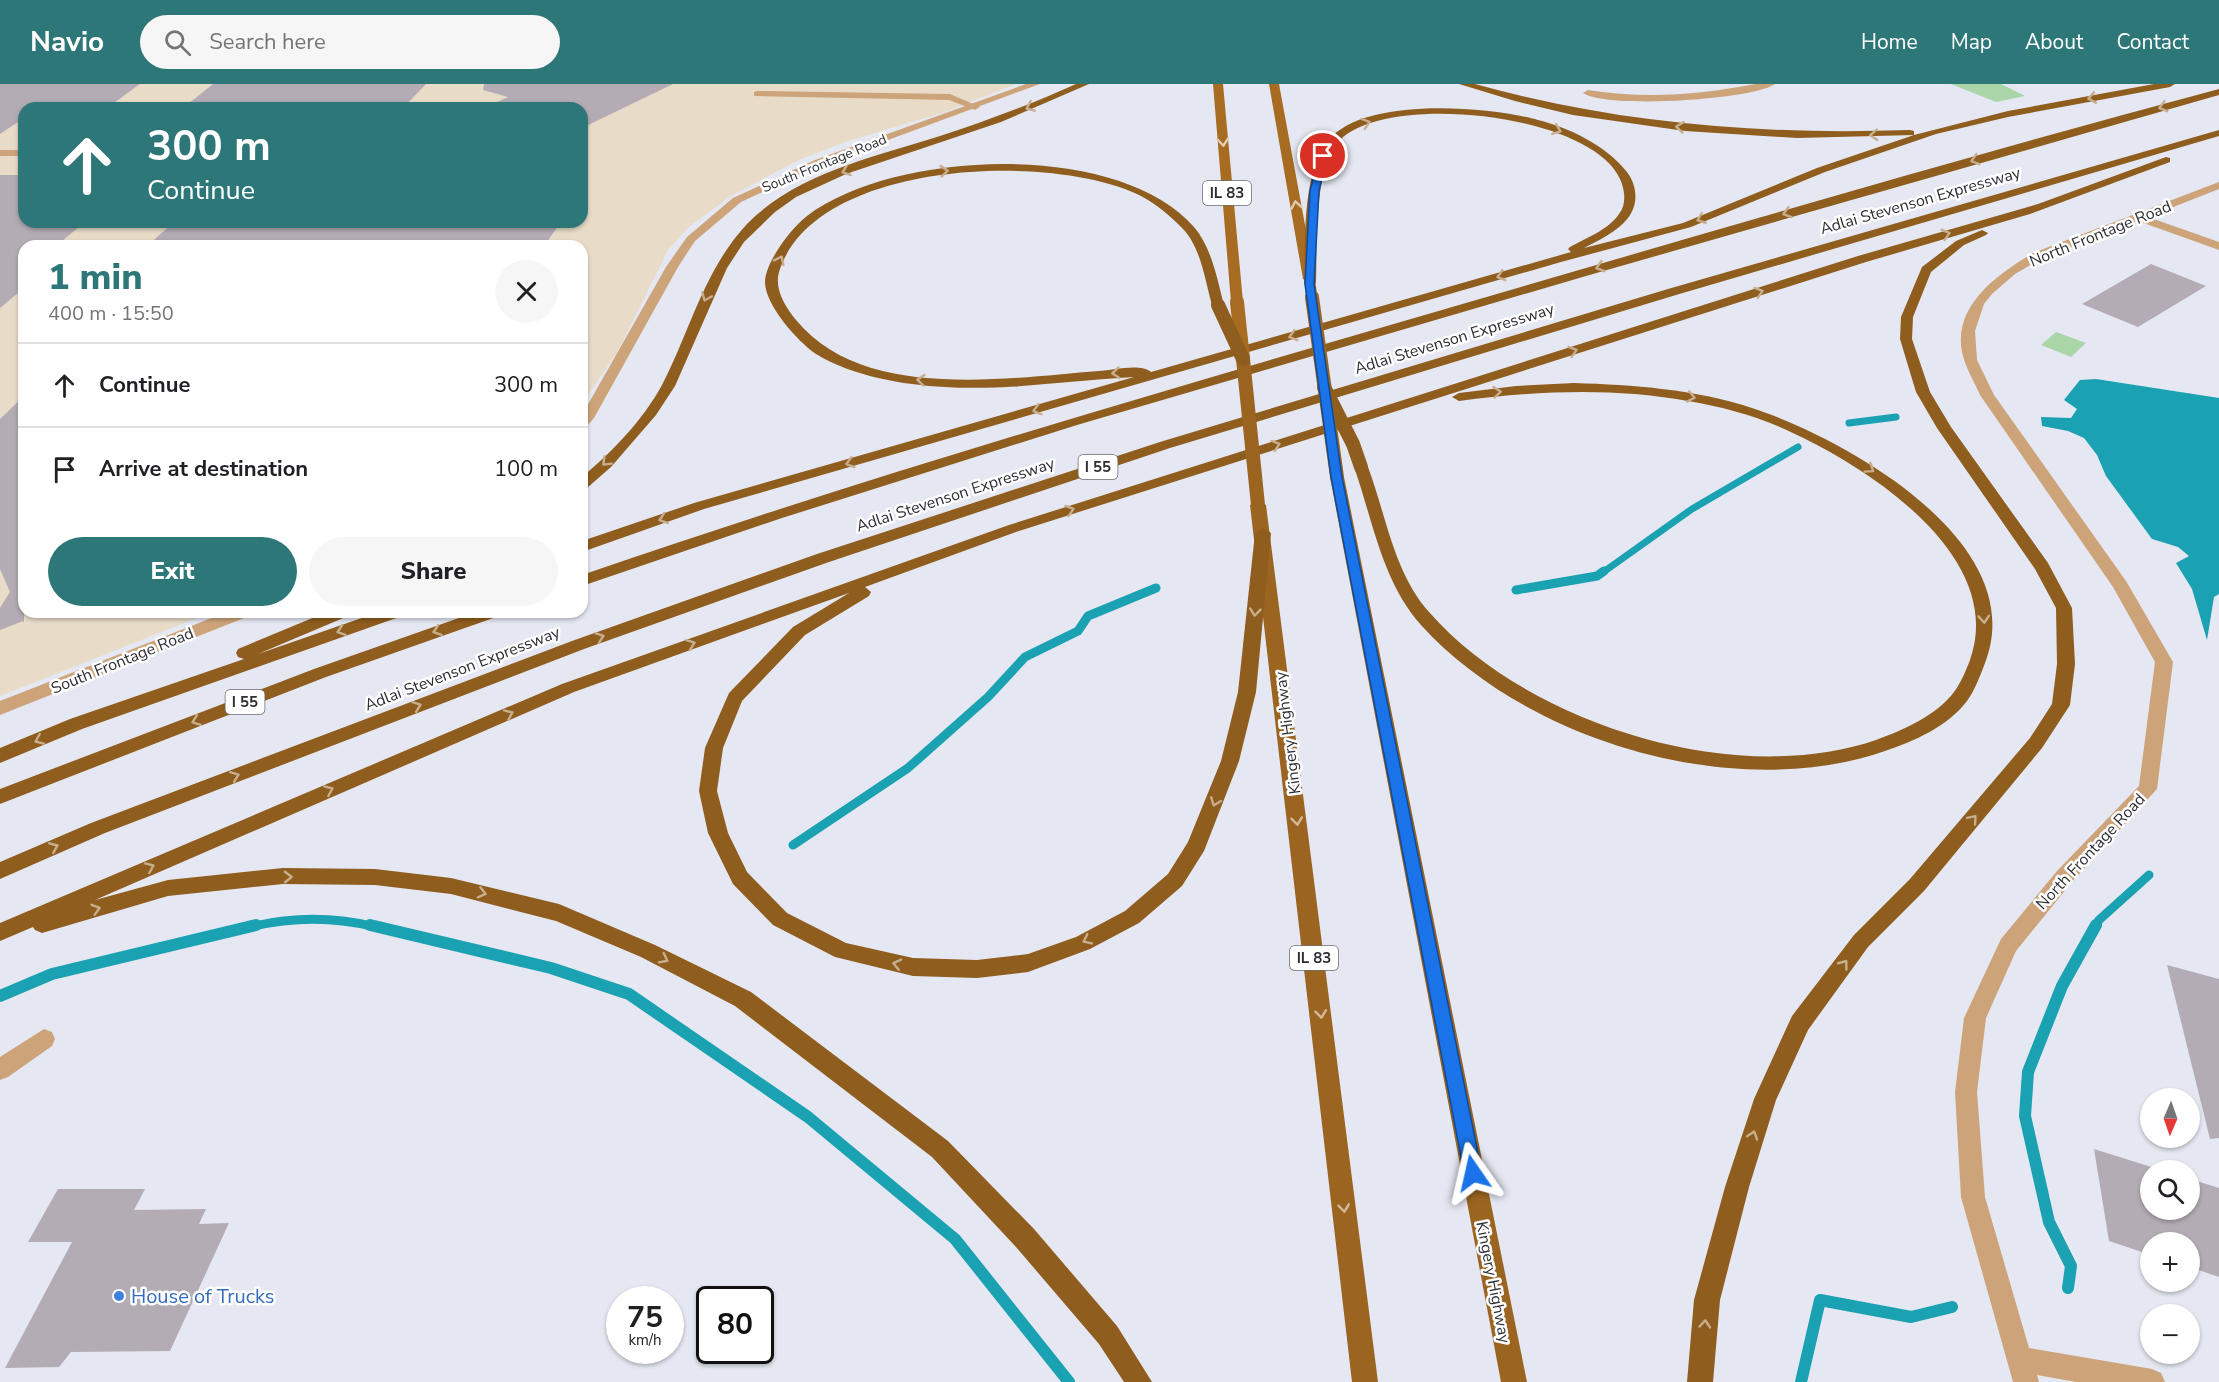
<!DOCTYPE html>
<html lang="en">
<head>
<meta charset="utf-8">
<style>
  body { margin:0; font-family:"Nunito Sans",sans-serif; background:#f6f6f6; color:#202124; height:100vh; display:flex; flex-direction:column; font-size:22px; white-space:nowrap }
  * { box-sizing:border-box; margin:0 }
  p { font-size:20px; color:#757577 }
  .icon { flex:none; width:33px; height:33px; fill:none; stroke:currentColor; stroke-width:2; stroke-linecap:round; stroke-linejoin:round }
  .map { position:relative; flex:1; overflow:hidden }
  .panel { position:absolute; left:18px; top:156px; width:570px; height:378px; display:flex; flex-direction:column; background:#fff; border-radius:18px; box-shadow:0 2px 4px #0004 }
  .panel>* { flex:none }
  .banner { position:absolute; left:18px; top:18px; width:570px; height:126px; border-radius:18px; box-shadow:0 2px 4px #0004; background:#2e7778; color:#fff; overflow:hidden }
  .needle { width:39px; rotate:182deg }
  .fabs { position:absolute; left:2140px; top:1004px; display:grid; gap:12px }
  .fabs a { display:grid; place-items:center; width:60px; height:60px; border-radius:50%; background:#fff; box-shadow:0 2px 4px #0004; font-size:30px }
  .speed { position:absolute; left:606px; top:1202px; display:flex; gap:12px; font-size:30px; font-weight:700; text-align:center }
  .speed>* { display:grid; place-content:center; width:78px; height:78px; border-radius:50%; background:#fff; box-shadow:0 2px 4px #0004; line-height:1 }
  .speed small { font-size:15px; font-weight:400 }
  .speed .limit { border:3px solid #111; border-radius:9px; background:#fff; color:#111 }
  .pin { position:absolute; display:grid; place-items:center; width:51px; height:51px; color:#fff; margin:-26px; border:3px solid #fff; border-radius:50%; box-shadow:0 2px 6px #0007 }
  .me { position:absolute; width:66px; margin:-33px; rotate:349deg; stroke-linejoin:round; filter:drop-shadow(0 0 4px #0008) }
  .turn { display:flex; align-items:center; gap:21px; height:126px; padding:0 30px; font-size:27px }
  .turn .icon { width:78px; height:78px; stroke-width:2.5 }
  .turn b { display:block; font-size:42px; line-height:51px }
  .round { display:grid; place-items:center; flex:none; width:63px; height:63px; border-radius:32px; background:#f6f6f6 }
  .overview { display:flex; align-items:center; justify-content:space-between; height:102px; padding:0 30px }
  h1 { font-size:36px; font-weight:800; line-height:45px; color:#2e7778 }
  .primary-button { display:flex; gap:12px; margin-top:auto; padding:12px 30px }
  .primary-button a { flex:1; height:69px; border-radius:36px; background:#2e7778; color:#fff; font-size:24px; font-weight:800; line-height:69px; text-align:center }
  .primary-button a+a { background:#f6f6f6; color:#202124 }
  ul { padding:0; list-style:none }
  li { display:flex; align-items:center; gap:18px; height:84px; padding:0 30px; border-top:2px solid #e0e0e0 }
  li div { flex:1 }
  li b { display:block; font-size:22px }
  li em { font-style:normal }
  header { display:flex; align-items:center; gap:36px; box-sizing:border-box; height:84px; padding:0 30px; background:#2e7778; color:#fff }
  header strong { font-size:28px }
  nav { display:flex; gap:33px; margin-inline-start:auto; font-size:21px }
  .search { width:420px; height:54px; background:#f6f6f6; display:flex; align-items:center; gap:15px; box-sizing:border-box; padding:0 21px; border-radius:33px; color:#757577; font-size:22px }
  .map>svg:first-child { display:block }
</style>
</head>
<body>
<header>
<strong>Navio</strong>
<div class="search"><svg class="icon" aria-label="search" viewBox="0 0 24 24"><circle cx="10" cy="10" r="6"/><path d="M15 15l6 6"/></svg>Search here</div>
<nav><a>Home</a><a>Map</a><a>About</a><a>Contact</a></nav>
</header>
<div class="map">
<svg width="2219" height="1298" viewBox="0 0 2219 1298">
  <rect width="100%" height="100%" fill="#e5e7f2"/>
  <path fill="#e8dcc8" fill-rule="evenodd" d="M 0,0 L 1016,0 L 945,28 L 845,58 L 799,76 L 731,112 L 690,142 L 668,166 L 618,267 L 582,320 L 582,162 L 24,162 L 24,528 L 212,528 L 0,612 ZM 24,24 L 582,24 L 582,138 L 24,138 Z"/>
  <path fill="#a9d5a9" d="M 1951,0 L 2001,0 L 2025,12 L 1996,18 Z
    M 2056,248 L 2086,259 L 2071,273 L 2041,261 Z"/>
  <path fill="#1aa1b2" d="M 2096,295 L 2219,314 L 2219,510 L 2214,513 L 2207,556 L 2192,505 L 2176,479 L 2189,472 L 2178,463 L 2152,455 L 2106,392 L 2097,371 L 2084,354 L 2068,347 L 2042,342 L 2041,333 L 2071,334 L 2077,325 L 2064,316 L 2080,296 Z"/>
  <g fill="none" stroke-linecap="round" stroke-linejoin="round">
    <path stroke="#1aa1b2" stroke-width="7" d="M 1849,339 L 1896,333
      M 1602,489 L 1692,425 L 1798,363"/>
    <path stroke="#1aa1b2" stroke-width="9" d="M 1516,506 L 1597,492 L 1604,487
      M 793,761 L 908,684 L 988,613 L 1025,573 L 1078,547 L 1088,532 L 1156,504
      M 250,843 C 291,833 335,833 376,843
      M 2095,843 L 2099,836 L 2149,791"/>
    <path stroke="#1aa1b2" stroke-width="12" d="M 370,841 L 551,884 L 629,910 L 808,1033 L 955,1155 L 1069,1298
      M 0,912 L 52,890 L 256,841
      M 2068,1204 L 2071,1182 L 2049,1138 L 2025,1032 L 2028,988 L 2062,902 L 2096,841
      M 1801,1298 L 1820,1216 L 1911,1233 L 1952,1223"/>
  </g>
  <path fill="#b4acb4" d="M 0,0 L 140,0 L 107,24 L 24,24 L 24,34 L 0,50 Z
    M 213,0 L 426,0 L 403,24 L 183,24 Z
    M 484,0 L 673,0 L 582,44 L 582,24 L 484,24 L 508,13 L 483,6 Z
    M 0,91 L 24,91 L 24,138 L 85,138 L 56,162 L 24,162 L 24,204 L 0,224 Z
    M 174,138 L 561,138 L 544,162 L 147,162 Z
    M 2151,180 L 2206,202 L 2138,243 L 2082,220 Z
    M 24,312 L 24,539 L 23,537 L 0,546 L 0,524 L 10,508 L 0,485 L 0,335 Z
    M 2167,881 L 2219,895 L 2219,1054 L 2210,1055 Z
    M 2094,1065 L 2161,1086 L 2151,1086 L 2151,1125 L 2190,1125 L 2190,1095 L 2219,1104 L 2219,1193 L 2190,1183 L 2190,1158 L 2151,1158 L 2151,1171 L 2109,1157 Z
    M 58,1105 L 145,1105 L 134,1126 L 206,1125 L 199,1140 L 229,1139 L 170,1267 L 71,1268 L 59,1283 L 5,1284 L 72,1158 L 28,1158 Z"/>
  <g fill="none" stroke-linecap="round" stroke-linejoin="round">
    <path fill="#cda479" fill-rule="evenodd" d="M 757,7 L 950,10 L 980,23 L 975,26 L 949,16 L 754,12 L 754,8 Z"/>
    <path fill="#cda479" fill-rule="evenodd" d="M 1026,0 L 1040,0 L 823,80 L 741,118 L 695,157 L 678,183 L 594,334 L 587,342 L 582,343 L 582,331 L 666,183 L 687,153 L 733,114 L 815,76 Z
      M 1755,0 L 1775,0 C 1753,16 1605,25 1583,9 L 1588,6 C 1645,15 1699,11 1755,0 Z
      M 0,66 L 24,66 L 24,72 L 0,72 Z
      M 2219,98 L 2219,105 L 2148,133 L 2219,158 L 2219,166 L 2138,137 L 2041,175 L 2015,190 L 1992,210 L 1984,220 L 1975,247 L 1977,276 L 1994,311 L 2126,497 L 2173,578 L 2157,705 L 2071,799 L 2016,867 L 1986,934 L 1977,1008 L 1985,1113 L 2029,1264 L 2152,1285 L 2161,1289 L 2165,1298 L 2076,1298 L 2037,1291 L 2039,1298 L 2013,1298 L 1961,1113 L 1955,1008 L 1964,934 L 2001,855 L 2057,787 L 2139,702 L 2155,578 L 2113,503 L 1980,311 C 1974,297 1965,283 1962,268 C 1953,221 1998,190 2033,169 Z
      M 227,528 L 251,528 L 249,532 L 0,631 L 0,617 Z
      M 44,945 L 52,948 L 55,955 L 52,962 L 8,993 L 0,996 L 0,973 Z"/>
    <path fill="#a76c22" fill-rule="evenodd" d="M 1213,0 L 1223,0 L 1243,218 L 1237,222 L 1231,218 Z
      M 1269,0 L 1279,0 L 1315,195 L 1309,199 L 1303,195 Z"/>
    <path fill="#9b6420" fill-rule="evenodd" d="M 1337,388 L 1344,393 L 1527,1298 L 1501,1298 L 1330,393 Z
      M 1258,416 L 1266,421 L 1378,1298 L 1352,1298 L 1250,421 Z"/>
    <path fill="#8f5d1e" fill-rule="evenodd" d="M 1076,0 L 1089,0 L 1001,38 L 846,90 L 796,113 L 775,128 L 744,158 L 727,184 L 675,302 L 656,331 L 611,383 L 587,404 L 582,406 L 582,393 C 612,368 643,336 662,301 C 690,247 704,186 747,140 C 797,89 874,73 940,52 C 986,37 1032,20 1076,0 Z
      M 1459,0 L 1475,0 C 1618,40 1762,51 1910,46 L 1914,47 L 1914,51 L 2008,27 L 2154,0 L 2175,0 L 2170,3 L 2008,33 L 1936,50 L 1825,88 L 1691,143 L 1561,178 L 704,425 L 582,468 L 582,457 L 694,419 L 1134,293 C 1071,296 1008,307 945,303 C 903,301 852,292 816,270 C 798,258 765,221 765,198 C 765,179 791,144 807,132 C 894,66 1118,56 1194,143 C 1212,164 1217,195 1224,221 L 1222,224 L 1218,225 L 1212,221 C 1205,196 1201,164 1183,145 C 1172,133 1156,120 1141,112 C 1054,68 814,75 779,188 C 774,206 786,223 796,236 C 863,318 1007,294 1099,287 C 1113,286 1141,279 1151,288 L 1571,168 L 1568,165 L 1570,163 C 1586,154 1608,146 1619,130 C 1626,121 1625,110 1622,100 C 1600,29 1380,5 1336,60 C 1314,89 1317,163 1316,199 L 1310,203 L 1306,202 L 1304,199 C 1306,157 1301,92 1328,57 C 1362,12 1489,22 1538,36 C 1570,44 1605,61 1627,88 C 1637,101 1639,120 1628,134 C 1617,148 1599,156 1584,164 L 1683,139 L 1817,84 L 1914,51 L 1797,54 L 1685,47 L 1573,31 L 1515,17 Z
      M 2219,5 L 2219,11 L 1586,192 L 1077,341 L 782,434 L 582,502 L 582,491 C 863,394 1149,311 1435,228 C 1696,152 1957,75 2219,5 Z
      M 2219,46 L 2219,52 L 1676,211 L 1170,364 L 829,478 L 584,565 L 105,749 L 0,795 L 0,778 L 91,739 L 572,557 L 817,470 L 1160,358 L 1668,205 Z
      M 2166,73 L 2170,74 L 2170,78 L 2030,130 L 1866,178 L 1019,447 L 865,503 L 871,508 L 869,512 L 805,551 L 742,617 L 723,664 L 717,707 L 728,749 L 747,788 L 787,829 L 846,859 L 913,874 L 977,876 L 1028,870 L 1076,853 L 1125,827 L 1168,790 L 1188,758 L 1221,677 L 1238,608 L 1255,449 L 1263,444 L 1271,449 L 1256,608 L 1239,677 L 1204,767 L 1182,802 L 1139,839 L 1090,865 L 1028,888 L 977,894 L 913,892 L 835,873 L 773,841 L 733,800 L 708,749 L 699,707 L 705,664 L 729,609 L 793,543 L 849,509 L 574,608 L 95,816 L 168,796 L 283,784 L 375,785 L 451,794 L 559,820 L 655,861 L 751,908 L 948,1057 L 1034,1145 L 1117,1242 L 1152,1298 L 1124,1298 L 1099,1260 L 1016,1163 L 932,1073 L 735,922 L 641,873 L 556,837 L 451,810 L 375,801 L 283,800 L 168,812 L 42,849 L 35,846 L 33,843 L 0,857 L 0,839 L 562,600 L 1009,441 L 1858,172 L 2038,120 Z
      M 1982,146 L 1988,149 L 1986,151 L 1964,161 L 1931,188 L 1913,233 L 1912,255 L 1930,308 L 1951,343 L 2048,479 L 2072,524 L 2075,580 L 2070,621 L 2042,664 L 1924,807 L 1868,863 L 1808,946 L 1776,1016 L 1749,1103 L 1720,1216 L 1713,1298 L 1687,1298 L 1694,1216 L 1725,1103 L 1754,1015 L 1792,932 L 1854,851 L 1910,795 L 2030,654 L 2052,620 L 2057,580 L 2056,524 L 2035,485 L 1937,344 L 1916,308 L 1900,255 L 1901,233 L 1922,183 L 1956,157 Z
      M 1574,299 C 1634,301 1694,305 1752,324 C 1844,354 2032,458 1985,579 C 1980,592 1975,606 1967,617 C 1948,642 1915,657 1885,667 C 1736,719 1527,658 1421,541 C 1382,497 1373,437 1354,383 L 1356,380 L 1361,379 L 1368,383 C 1386,431 1394,489 1429,528 C 1526,639 1734,705 1876,656 C 1903,646 1936,632 1954,608 C 1961,599 1966,586 1970,576 C 2006,474 1873,387 1797,351 C 1764,334 1724,323 1688,317 C 1611,303 1535,307 1459,317 L 1452,313 L 1459,309 L 1516,302 Z
      M 327,528 L 350,528 L 348,532 L 258,570 L 379,528 L 404,528 L 402,532 L 82,645 L 0,679 L 0,664 L 70,635 L 244,575 L 238,573 L 236,569 L 238,565 Z
      M 476,528 L 501,528 L 499,532 L 326,593 L 0,720 L 0,705 L 314,585 Z"/>
    <path stroke="#a76c22" stroke-width="14" d="M 1237,218 L 1243,275"/>
    <path stroke="#9b6420" stroke-width="11" d="M 1310,199 L 1312,214"/>
    <path stroke="#9b6420" stroke-width="14" d="M 1312,213 L 1337,393
      M 1243,275 L 1258,421"/>
    <path stroke="#8f5d1e" stroke-width="14" d="M 1218,221 L 1243,275
      M 1324,303 L 1353,360 L 1361,383"/>
  </g>
  <defs><path id="oneway-chevron" d="M-2-3.5L2.5 0L-2 3.5" fill="none" stroke-width="1.6" stroke-linecap="round" stroke-linejoin="round" transform="scale(1.5)"/></defs>
  <g stroke="#c7ae8e">
    <use href="#oneway-chevron" transform="translate(2092 14) rotate(170)"/>
    <use href="#oneway-chevron" transform="translate(1030 23) rotate(157)"/>
    <use href="#oneway-chevron" transform="translate(2163 23) rotate(164)"/>
    <use href="#oneway-chevron" transform="translate(1366 39) rotate(-18)"/>
    <use href="#oneway-chevron" transform="translate(1680 43) rotate(-173)"/>
    <use href="#oneway-chevron" transform="translate(1557 46) rotate(21)"/>
    <use href="#oneway-chevron" transform="translate(1874 51) rotate(177)"/>
    <use href="#oneway-chevron" transform="translate(1975 76) rotate(164)"/>
    <use href="#oneway-chevron" transform="translate(846 87) rotate(159)"/>
    <use href="#oneway-chevron" transform="translate(944 87) rotate(-6)"/>
    <use href="#oneway-chevron" transform="translate(1787 129) rotate(164)"/>
    <use href="#oneway-chevron" transform="translate(1701 135) rotate(158)"/>
    <use href="#oneway-chevron" transform="translate(1946 150) rotate(-17)"/>
    <use href="#oneway-chevron" transform="translate(780 176) rotate(-64)"/>
    <use href="#oneway-chevron" transform="translate(1600 183) rotate(164)"/>
    <use href="#oneway-chevron" transform="translate(1501 192) rotate(164)"/>
    <use href="#oneway-chevron" transform="translate(1759 208) rotate(-18)"/>
    <use href="#oneway-chevron" transform="translate(706 213) rotate(113)"/>
    <use href="#oneway-chevron" transform="translate(1293 252) rotate(164)"/>
    <use href="#oneway-chevron" transform="translate(1573 267) rotate(-18)"/>
    <use href="#oneway-chevron" transform="translate(1116 289) rotate(174)"/>
    <use href="#oneway-chevron" transform="translate(921 296) rotate(-174)"/>
    <use href="#oneway-chevron" transform="translate(1497 308) rotate(-6)"/>
    <use href="#oneway-chevron" transform="translate(1691 313) rotate(11)"/>
    <use href="#oneway-chevron" transform="translate(1037 326) rotate(164)"/>
    <use href="#oneway-chevron" transform="translate(1276 361) rotate(-18)"/>
    <use href="#oneway-chevron" transform="translate(606 378) rotate(135)"/>
    <use href="#oneway-chevron" transform="translate(850 379) rotate(164)"/>
    <use href="#oneway-chevron" transform="translate(1870 385) rotate(34)"/>
    <use href="#oneway-chevron" transform="translate(1070 426) rotate(-18)"/>
    <use href="#oneway-chevron" transform="translate(663 435) rotate(161)"/>
    <use href="#oneway-chevron" transform="translate(1255 528) rotate(96)"/>
    <use href="#oneway-chevron" transform="translate(1984 535) rotate(86)"/>
    <use href="#oneway-chevron" transform="translate(341 547) rotate(161)"/>
    <use href="#oneway-chevron" transform="translate(437 547) rotate(161)"/>
    <use href="#oneway-chevron" transform="translate(600 553) rotate(-19)"/>
    <use href="#oneway-chevron" transform="translate(691 560) rotate(-20)"/>
    <use href="#oneway-chevron" transform="translate(417 622) rotate(-21)"/>
    <use href="#oneway-chevron" transform="translate(509 630) rotate(-23)"/>
    <use href="#oneway-chevron" transform="translate(196 637) rotate(159)"/>
    <use href="#oneway-chevron" transform="translate(39 656) rotate(157)"/>
    <use href="#oneway-chevron" transform="translate(235 692) rotate(-21)"/>
    <use href="#oneway-chevron" transform="translate(329 706) rotate(-23)"/>
    <use href="#oneway-chevron" transform="translate(1215 718) rotate(111)"/>
    <use href="#oneway-chevron" transform="translate(1973 735) rotate(-50)"/>
    <use href="#oneway-chevron" transform="translate(54 763) rotate(-23)"/>
    <use href="#oneway-chevron" transform="translate(150 783) rotate(-23)"/>
    <use href="#oneway-chevron" transform="translate(288 793) rotate(-1)"/>
    <use href="#oneway-chevron" transform="translate(482 809) rotate(14)"/>
    <use href="#oneway-chevron" transform="translate(96 825) rotate(-16)"/>
    <use href="#oneway-chevron" transform="translate(1087 856) rotate(154)"/>
    <use href="#oneway-chevron" transform="translate(664 875) rotate(27)"/>
    <use href="#oneway-chevron" transform="translate(897 880) rotate(-167)"/>
    <use href="#oneway-chevron" transform="translate(1844 880) rotate(-53)"/>
    <use href="#oneway-chevron" transform="translate(1753 1051) rotate(-72)"/>
    <use href="#oneway-chevron" transform="translate(1705 1240) rotate(-85)"/>
  </g>
  <g stroke="#e0ccb2">
    <use href="#oneway-chevron" transform="translate(1223 58) rotate(85)"/>
    <use href="#oneway-chevron" transform="translate(1296 121) rotate(-100)"/>
  </g>
  <g stroke="#d2b99b">
    <use href="#oneway-chevron" transform="translate(1297 737) rotate(83)"/>
    <use href="#oneway-chevron" transform="translate(1321 930) rotate(83)"/>
    <use href="#oneway-chevron" transform="translate(1344 1124) rotate(83)"/>
  </g>
  <path fill="#1a73e8" stroke="#114b97" stroke-width="1.5" d="M 1323,70 L 1327,72 L 1319,107 L 1314,200 L 1342,393 L 1482,1089 L 1480,1096 L 1473,1098 L 1467,1096 L 1464,1089 L 1331,393 L 1305,200 L 1310,107 L 1319,72 Z"/>
  <circle fill="#3f7fe0" stroke="#fff" stroke-width="2" cx="119" cy="1212" r="6"/>
  <g text-anchor="middle" stroke-width="5" stroke-linejoin="round" paint-order="stroke">
    <g font-size="14" fill="#2d2e32" stroke="#fff">
      <text transform="translate(824 79) rotate(-22)" y="5">South Frontage Road</text>
    </g>
    <g fill="#fff" stroke="#6c6d70" stroke-width="1.5">
      <rect x="1203" y="97" width="48" height="24" rx="4.5"/>
      <rect x="1078.5" y="371" width="39" height="24" rx="4.5"/>
      <rect x="225.5" y="606" width="39" height="24" rx="4.5"/>
      <rect x="1290" y="862" width="48" height="24" rx="4.5"/>
    </g>
    <g font-size="15" font-weight="bold" fill="#2d2e32">
      <text x="1227" y="114">IL 83</text>
      <text x="1098" y="388">I 55</text>
      <text x="245" y="623">I 55</text>
      <text x="1314" y="879">IL 83</text>
    </g>
    <g font-size="16" fill="#2d2e32" stroke="#fff">
      <text transform="translate(1920 116) rotate(-16)" y="6">Adlai Stevenson Expressway</text>
      <text transform="translate(2100 149) rotate(-22)" y="6">North Frontage Road</text>
      <text transform="translate(1454 254) rotate(-17)" y="6">Adlai Stevenson Expressway</text>
      <text transform="translate(955 410) rotate(-18)" y="6">Adlai Stevenson Expressway</text>
      <text transform="translate(122 576) rotate(-22)" y="6">South Frontage Road</text>
      <text transform="translate(462 584) rotate(-21)" y="6">Adlai Stevenson Expressway</text>
      <text transform="translate(1287 649) rotate(-97)" y="6">Kingery Highway</text>
      <text transform="translate(2090 767) rotate(-47)" y="6">North Frontage Road</text>
      <text transform="translate(1494 1198) rotate(79)" y="6">Kingery Highway</text>
    </g>
    <g font-size="20" fill="#366cbe" stroke="#fff" text-anchor="start">
      <text x="131" y="1219">House of Trucks</text>
    </g>
  </g>
</svg>
<div class="fabs">
<a><svg class="needle" viewBox="-14 -14 28 28"><path d="M0-13l5 13h-10z" fill="#e53935"/><path d="M0 13l5-13h-10z" fill="#757577"/></svg></a>
<a><svg class="icon" aria-label="search" viewBox="0 0 24 24"><circle cx="10" cy="10" r="6"/><path d="M15 15l6 6"/></svg></a>
<a>+</a>
<a>−</a>
</div>
<div class="speed"><div>75<small>km/h</small></div><div class="limit">80</div></div>
<div class="pin" style="left:1323px;top:72px;background:#d93025"><svg class="icon" aria-label="arrive" viewBox="0 0 24 24"><path d="M6 21V4h12l-3 4 3 4H6"/></svg></div>
<svg class="me" style="left:1473px;top:1089px" viewBox="-20 -20 40 40"><path d="M0-17L14 15 0 8-14 15z" fill="#1a73e8" stroke="#fff" stroke-width="4"/></svg>
<div class="banner">
<div class="turn"><svg class="icon" aria-label="ahead" viewBox="0 0 24 24"><path d="M12 20V5M6 11l6-6 6 6"/></svg><div><b>300 m</b>Continue</div></div>
</div>
<section class="panel">
<div class="overview"><div><h1>1 min</h1><p>400 m · 15:50</p></div><a class="round"><svg class="icon" aria-label="close" viewBox="0 0 24 24"><path d="M6 6l12 12M18 6L6 18"/></svg></a></div>
<ul>
<li><svg class="icon" aria-label="ahead" viewBox="0 0 24 24"><path d="M12 20V5M6 11l6-6 6 6"/></svg><div><b>Continue</b></div><em>300 m</em></li>
<li><svg class="icon" aria-label="arrive" viewBox="0 0 24 24"><path d="M6 21V4h12l-3 4 3 4H6"/></svg><div><b>Arrive at destination</b></div><em>100 m</em></li>
</ul>
<div class="primary-button"><a>Exit</a><a>Share</a></div>
</section>
</div>
</body>
</html>
